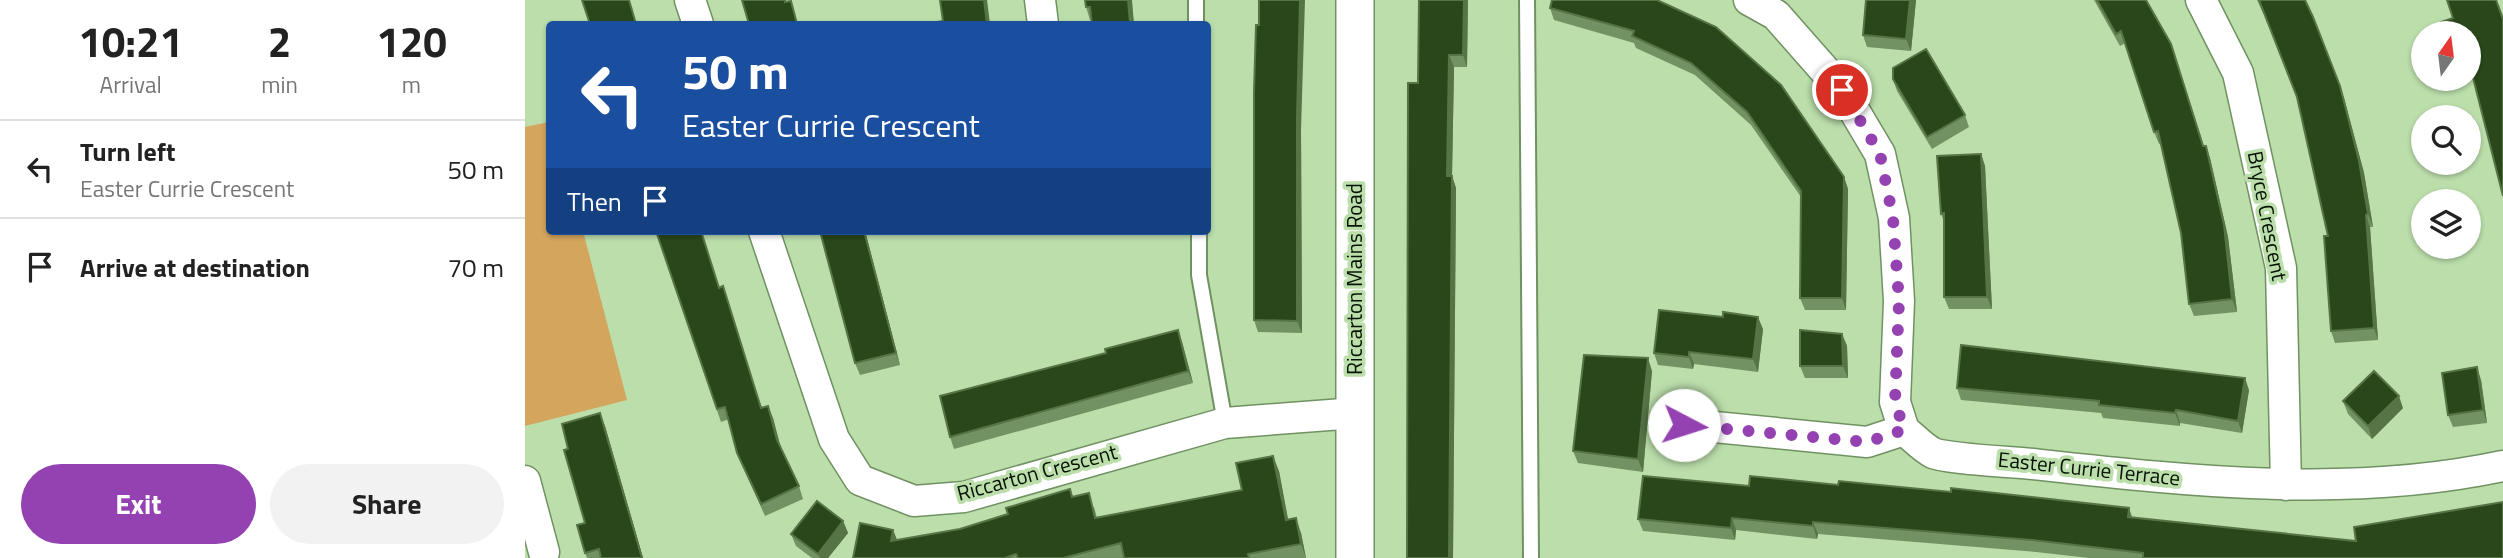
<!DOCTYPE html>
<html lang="en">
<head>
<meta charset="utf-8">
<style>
  body { margin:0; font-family:"Titillium Web",sans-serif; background:#f2f2f2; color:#222; height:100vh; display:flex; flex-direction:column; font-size:26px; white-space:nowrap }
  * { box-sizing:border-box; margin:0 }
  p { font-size:23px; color:#767676 }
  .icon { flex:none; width:38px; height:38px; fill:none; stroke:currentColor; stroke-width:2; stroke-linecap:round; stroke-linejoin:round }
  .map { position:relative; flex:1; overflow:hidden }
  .details { display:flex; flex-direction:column; background:#fff; width:525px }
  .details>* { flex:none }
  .guide { position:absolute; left:21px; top:21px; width:665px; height:214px; border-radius:7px; box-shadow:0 2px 5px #0004; background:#1a4fa0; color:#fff; overflow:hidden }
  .needle { width:46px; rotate:14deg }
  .fabs { position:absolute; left:1886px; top:21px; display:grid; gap:14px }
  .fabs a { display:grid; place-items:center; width:70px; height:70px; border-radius:50%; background:#fff; box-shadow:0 2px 5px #0004; font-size:35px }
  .pin { position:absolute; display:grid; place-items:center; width:60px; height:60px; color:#fff; margin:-30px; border:4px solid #fff; border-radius:50%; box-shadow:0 2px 7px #0007 }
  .me { position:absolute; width:77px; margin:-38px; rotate:95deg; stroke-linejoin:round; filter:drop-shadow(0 0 5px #0008) }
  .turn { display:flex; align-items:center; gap:24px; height:147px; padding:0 21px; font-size:32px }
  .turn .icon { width:91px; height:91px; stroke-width:2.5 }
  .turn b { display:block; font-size:49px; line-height:60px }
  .then { display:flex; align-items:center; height:66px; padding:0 21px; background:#0003; gap:14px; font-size:26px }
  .eta { display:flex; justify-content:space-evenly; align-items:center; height:119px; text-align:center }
  .eta b { font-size:42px; font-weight:700; line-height:49px }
  .button { display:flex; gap:14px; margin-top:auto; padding:14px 21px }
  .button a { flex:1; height:80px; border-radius:42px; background:#9442b1; color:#fff; font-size:28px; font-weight:700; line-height:80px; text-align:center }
  .button a+a { background:#f2f2f2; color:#222 }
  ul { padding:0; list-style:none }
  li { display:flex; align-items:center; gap:21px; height:98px; padding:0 21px; border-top:2px solid #e0e0e0 }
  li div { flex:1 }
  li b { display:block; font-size:26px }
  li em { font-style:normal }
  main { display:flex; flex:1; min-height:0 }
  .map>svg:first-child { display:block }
</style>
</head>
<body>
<main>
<section class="details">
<div class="eta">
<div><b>10:21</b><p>Arrival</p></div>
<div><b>2</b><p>min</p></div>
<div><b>120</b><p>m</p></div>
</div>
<ul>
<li><svg class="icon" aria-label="left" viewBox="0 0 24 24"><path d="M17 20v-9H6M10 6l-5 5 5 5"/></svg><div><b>Turn left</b><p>Easter Currie Crescent</p></div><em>50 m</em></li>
<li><svg class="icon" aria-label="arrive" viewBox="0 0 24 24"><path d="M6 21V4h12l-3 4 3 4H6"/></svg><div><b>Arrive at destination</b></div><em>70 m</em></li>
</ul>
<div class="button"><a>Exit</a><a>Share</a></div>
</section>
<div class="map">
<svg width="1978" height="558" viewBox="0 0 1978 558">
  <rect width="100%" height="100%" fill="#bbdeab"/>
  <path fill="#d4a55d" d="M 24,122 L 24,231 L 58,231 L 102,400 L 0,426 L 0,127 Z"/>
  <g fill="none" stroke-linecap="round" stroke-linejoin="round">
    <defs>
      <path id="service" d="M 671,0 L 671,24
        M 1002,0 L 1006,558
        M 674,231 L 674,275 L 700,423"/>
      <path id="minor" d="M 165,0 L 173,24
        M 515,0 L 518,24
        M 1224,0 L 1251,15 L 1317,90 L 1355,154 L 1369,218 L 1374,301 L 1370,402 L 1379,430
        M 1676,0 L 1713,73 L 1756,268 L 1761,485
        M 239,231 L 309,439 L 335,480 L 389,501 L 439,497 L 700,423 L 831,413
        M 1159,424 L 1342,442 L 1379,430 C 1388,437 1398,448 1408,453 C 1423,459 1488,462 1508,464 C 1664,481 1824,499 1978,466
        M 0,481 L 19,552"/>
      <path id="tertiary" d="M 830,0 L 830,558"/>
    </defs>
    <use href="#service" stroke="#709162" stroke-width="18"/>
    <use href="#minor" stroke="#709162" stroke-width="33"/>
    <use href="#tertiary" stroke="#709162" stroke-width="40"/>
    <use href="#service" stroke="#fff" stroke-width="14"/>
    <use href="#minor" stroke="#fff" stroke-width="30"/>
    <use href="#tertiary" stroke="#fff" stroke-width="37"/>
  </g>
  <path fill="#729263" d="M 607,0 L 566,20 L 565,20 L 561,7 Z
    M 943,0 L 942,67 L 929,67 L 927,176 L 931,188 L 928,558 L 882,558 L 893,83 Z
    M 1132,0 L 1319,177 L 1323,189 L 1321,310 L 1280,310 L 1275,298 L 1276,197 L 1226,125 L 1170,75 L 1111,48 L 1109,43 L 1029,20 L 1025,8 Z
    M 1391,0 L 1386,51 L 1342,47 L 1338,35 Z
    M 1569,0 L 1621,0 L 1650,56 L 1679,146 L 1685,158 L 1703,237 L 1712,312 L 1669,316 L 1664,304 L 1656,233 L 1636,143 L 1634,144 L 1629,132 L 1600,43 L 1595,46 Z
    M 1732,0 L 1780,0 L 1819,98 L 1839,173 L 1848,227 L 1845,227 L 1853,340 L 1810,343 L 1806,331 L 1803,236 L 1773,99 L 1740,17 Z
    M 1368,79 L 1440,115 L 1444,127 L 1407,149 L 1372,91 Z
    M 776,130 L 777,333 L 733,332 L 729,320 Z
    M 1456,154 L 1460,166 L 1467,309 L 1424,309 L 1419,297 L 1419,221 L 1416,214 Z
    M 131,231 L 194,287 L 237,408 L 248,418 L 255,446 L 274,486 L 278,499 L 240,516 L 217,465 L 212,453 L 204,419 L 196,422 Z
    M 340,231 L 375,365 L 335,375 L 330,363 Z
    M 1238,329 L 1233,372 L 1169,364 L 1168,369 L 1133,365 L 1129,353 Z
    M 1317,334 L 1322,346 L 1323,378 L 1280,378 L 1275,366 Z
    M 657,342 L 668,383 L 429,449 L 425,437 Z
    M 1127,371 L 1118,472 L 1053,463 L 1048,451 Z
    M 1956,380 L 1962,423 L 1928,427 L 1923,415 Z
    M 1432,388 L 1724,390 L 1717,433 L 1655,423 L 1655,426 L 1578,418 L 1576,413 L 1436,400 Z
    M 1818,401 L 1878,408 L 1847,439 L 1823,414 Z
    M 80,426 L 118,558 L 62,558 L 60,553 L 60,523 L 43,449 Z
    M 754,471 L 763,520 L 776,533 L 781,558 L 328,558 L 368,530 L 372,540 L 435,529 L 547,497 L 569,507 L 572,518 L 717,490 Z
    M 1224,486 L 1607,518 L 1978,558 L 1564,558 L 1511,552 L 1293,534 L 1292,539 L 1211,530 L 1210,540 L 1118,531 L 1113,519 Z
    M 318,521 L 323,533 L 303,558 L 287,558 L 271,546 L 266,534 Z"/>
  <path fill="#567446" d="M 459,0 L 462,0 L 465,24 L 462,24 Z
    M 603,0 L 607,0 L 609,24 L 606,24 Z
    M 775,0 L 780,0 L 776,130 L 777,333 L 772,321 L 772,117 Z
    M 939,0 L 943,0 L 942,67 L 938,55 Z
    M 1385,0 L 1391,0 L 1386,51 L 1381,39 Z
    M 924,55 L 929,67 L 927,176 L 931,188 L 928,558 L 924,558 L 922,176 Z
    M 1815,86 L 1819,98 L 1839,173 L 1848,227 L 1843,214 Z
    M 1681,146 L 1685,158 L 1703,237 L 1712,312 L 1707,299 Z
    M 1456,154 L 1460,166 L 1467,309 L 1462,297 Z
    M 1319,177 L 1323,189 L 1321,310 L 1317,298 Z
    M 1841,215 L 1845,227 L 1853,340 L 1849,328 Z
    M 339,231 L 340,231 L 375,365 L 371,353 Z
    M 1233,317 L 1238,329 L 1233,372 L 1228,359 Z
    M 653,330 L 657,342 L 668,383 L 663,371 Z
    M 1317,334 L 1322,346 L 1323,378 L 1318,366 Z
    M 1164,352 L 1169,364 L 1168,369 L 1164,357 Z
    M 1123,358 L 1127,371 L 1118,472 L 1113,459 Z
    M 1952,367 L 1956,380 L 1962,423 L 1958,410 Z
    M 1720,378 L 1724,390 L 1717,433 L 1713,421 Z
    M 1874,396 L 1878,408 L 1847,439 L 1843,426 Z
    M 243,406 L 248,418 L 257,452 L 252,440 Z
    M 1651,410 L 1655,423 L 1655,426 L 1650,413 Z
    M 75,413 L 80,426 L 118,558 L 117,558 Z
    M 748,456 L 754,471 L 766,535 L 761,520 Z
    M 1604,508 L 1608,520 L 1603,517 Z
    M 771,518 L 776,533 L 781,558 L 776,544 Z
    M 1207,518 L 1211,530 L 1210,540 L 1206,528 Z
    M 318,521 L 323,533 L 303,558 L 295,558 L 293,554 Z
    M 1288,522 L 1293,534 L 1292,539 L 1288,526 Z
    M 368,530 L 374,545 L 366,541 Z"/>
  <path fill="#2a471b" stroke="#567446" stroke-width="2" d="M 57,0 L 104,0 L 111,24 L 65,24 Z
    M 217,0 L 260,0 L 260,2 L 266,1 L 272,24 L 224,24 Z
    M 415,0 L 459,0 L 462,24 L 405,24 L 405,23 L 418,21 Z
    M 560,0 L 603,0 L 605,24 L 610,23 L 610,24 L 567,24 L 565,7 L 561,7 Z
    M 734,0 L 775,0 L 772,117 L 772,321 L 729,320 L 729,92 L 731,25 L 734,25 Z
    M 894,0 L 939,0 L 938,55 L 924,55 L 922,176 L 927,176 L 924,558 L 882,558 L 883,83 L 893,83 Z
    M 1027,0 L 1132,0 L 1191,27 L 1256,85 L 1319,177 L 1317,298 L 1275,298 L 1276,191 L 1222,112 L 1166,63 L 1107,36 L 1109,31 L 1025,8 Z
    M 1341,0 L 1385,0 L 1381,39 L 1338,35 Z
    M 1572,0 L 1621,0 L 1646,44 L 1678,146 L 1681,146 L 1699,225 L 1707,299 L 1664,304 L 1656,233 L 1633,131 L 1629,132 L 1596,31 L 1591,34 Z
    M 1734,0 L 1780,0 L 1788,17 L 1815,86 L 1834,161 L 1843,214 L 1841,215 L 1849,328 L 1806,331 L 1799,236 L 1803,236 L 1772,97 Z
    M 1922,0 L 1971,0 L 1978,19 L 1978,196 L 1944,62 L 1944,33 L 1920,33 L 1916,22 L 1928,18 Z
    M 1401,49 L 1440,115 L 1402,137 L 1368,79 L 1368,68 Z
    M 1456,154 L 1462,297 L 1419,297 L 1419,213 L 1416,214 L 1412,156 Z
    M 131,231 L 176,231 L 194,288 L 198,286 L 236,408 L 243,406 L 252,440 L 274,486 L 236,504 L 212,453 L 200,407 L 192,409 Z
    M 295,231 L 339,231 L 371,353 L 330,363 Z
    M 1134,310 L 1198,317 L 1198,312 L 1233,317 L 1228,359 L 1164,352 L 1164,357 L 1129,353 Z
    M 653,330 L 663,371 L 425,437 L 415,396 L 581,353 L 580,349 Z
    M 1275,330 L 1317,334 L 1318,366 L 1275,366 Z
    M 1436,345 L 1720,378 L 1713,421 L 1651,410 L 1650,413 L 1574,405 L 1574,401 L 1432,388 Z
    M 1059,355 L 1123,358 L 1113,459 L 1048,451 Z
    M 1952,367 L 1958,410 L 1923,415 L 1917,373 Z
    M 1849,371 L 1874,396 L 1843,426 L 1818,401 Z
    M 75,413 L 117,558 L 76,558 L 74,549 L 60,553 L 52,525 L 60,523 L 39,450 L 43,449 L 37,424 Z
    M 748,456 L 761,520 L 771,518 L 776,544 L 723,554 L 724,558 L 599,558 L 596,543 L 538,558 L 493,558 L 491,554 L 480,558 L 328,558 L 335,523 L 368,530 L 366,541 L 435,529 L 483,514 L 481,508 L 545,489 L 547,497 L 564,493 L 570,518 L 717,490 L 711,463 Z
    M 1118,476 L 1224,486 L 1225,476 L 1313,485 L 1314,481 L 1426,492 L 1426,488 L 1604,508 L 1603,517 L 1831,541 L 1829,527 L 1978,502 L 1978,558 L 1618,558 L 1618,553 L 1507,540 L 1288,522 L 1288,526 L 1207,518 L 1206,528 L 1113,519 Z
    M 292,501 L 318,521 L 293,554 L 266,534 Z"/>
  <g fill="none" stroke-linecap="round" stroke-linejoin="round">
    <path stroke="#9442b1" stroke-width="12" stroke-dasharray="0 21.6" d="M 1159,425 L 1342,442 L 1379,430 L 1370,401 L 1374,301 L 1368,218 L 1355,154 L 1317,90"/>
  </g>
  <g text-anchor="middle" stroke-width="7" stroke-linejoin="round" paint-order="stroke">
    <g font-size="21" fill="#051102" stroke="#bbdeab">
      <text transform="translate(1742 216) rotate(79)" y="7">Bryce Crescent</text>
      <text transform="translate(830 279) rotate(-90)" y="7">Riccarton Mains Road</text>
      <text transform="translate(1564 469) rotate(6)" y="7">Easter Currie Terrace</text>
      <text transform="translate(512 473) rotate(-15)" y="7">Riccarton Crescent</text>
    </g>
  </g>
</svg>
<div class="fabs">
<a><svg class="needle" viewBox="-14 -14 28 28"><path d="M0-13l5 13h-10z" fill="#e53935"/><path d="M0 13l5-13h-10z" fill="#767676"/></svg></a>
<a><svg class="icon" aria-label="search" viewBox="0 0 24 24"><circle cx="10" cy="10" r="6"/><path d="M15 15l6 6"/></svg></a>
<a><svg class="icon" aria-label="layers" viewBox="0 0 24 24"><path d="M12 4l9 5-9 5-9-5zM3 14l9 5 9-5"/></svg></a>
</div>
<div class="pin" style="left:1317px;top:90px;background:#d93025"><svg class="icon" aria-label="arrive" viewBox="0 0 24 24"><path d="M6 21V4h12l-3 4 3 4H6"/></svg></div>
<svg class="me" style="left:1159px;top:425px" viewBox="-20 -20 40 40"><circle r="19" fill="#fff"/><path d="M0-13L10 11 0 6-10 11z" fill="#9442b1"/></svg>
<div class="guide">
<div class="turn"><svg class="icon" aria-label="left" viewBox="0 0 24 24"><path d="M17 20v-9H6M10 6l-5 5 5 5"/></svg><div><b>50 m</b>Easter Currie Crescent</div></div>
<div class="then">Then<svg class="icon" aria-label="arrive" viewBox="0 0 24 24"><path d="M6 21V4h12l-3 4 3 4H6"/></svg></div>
</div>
</div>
</main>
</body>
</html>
